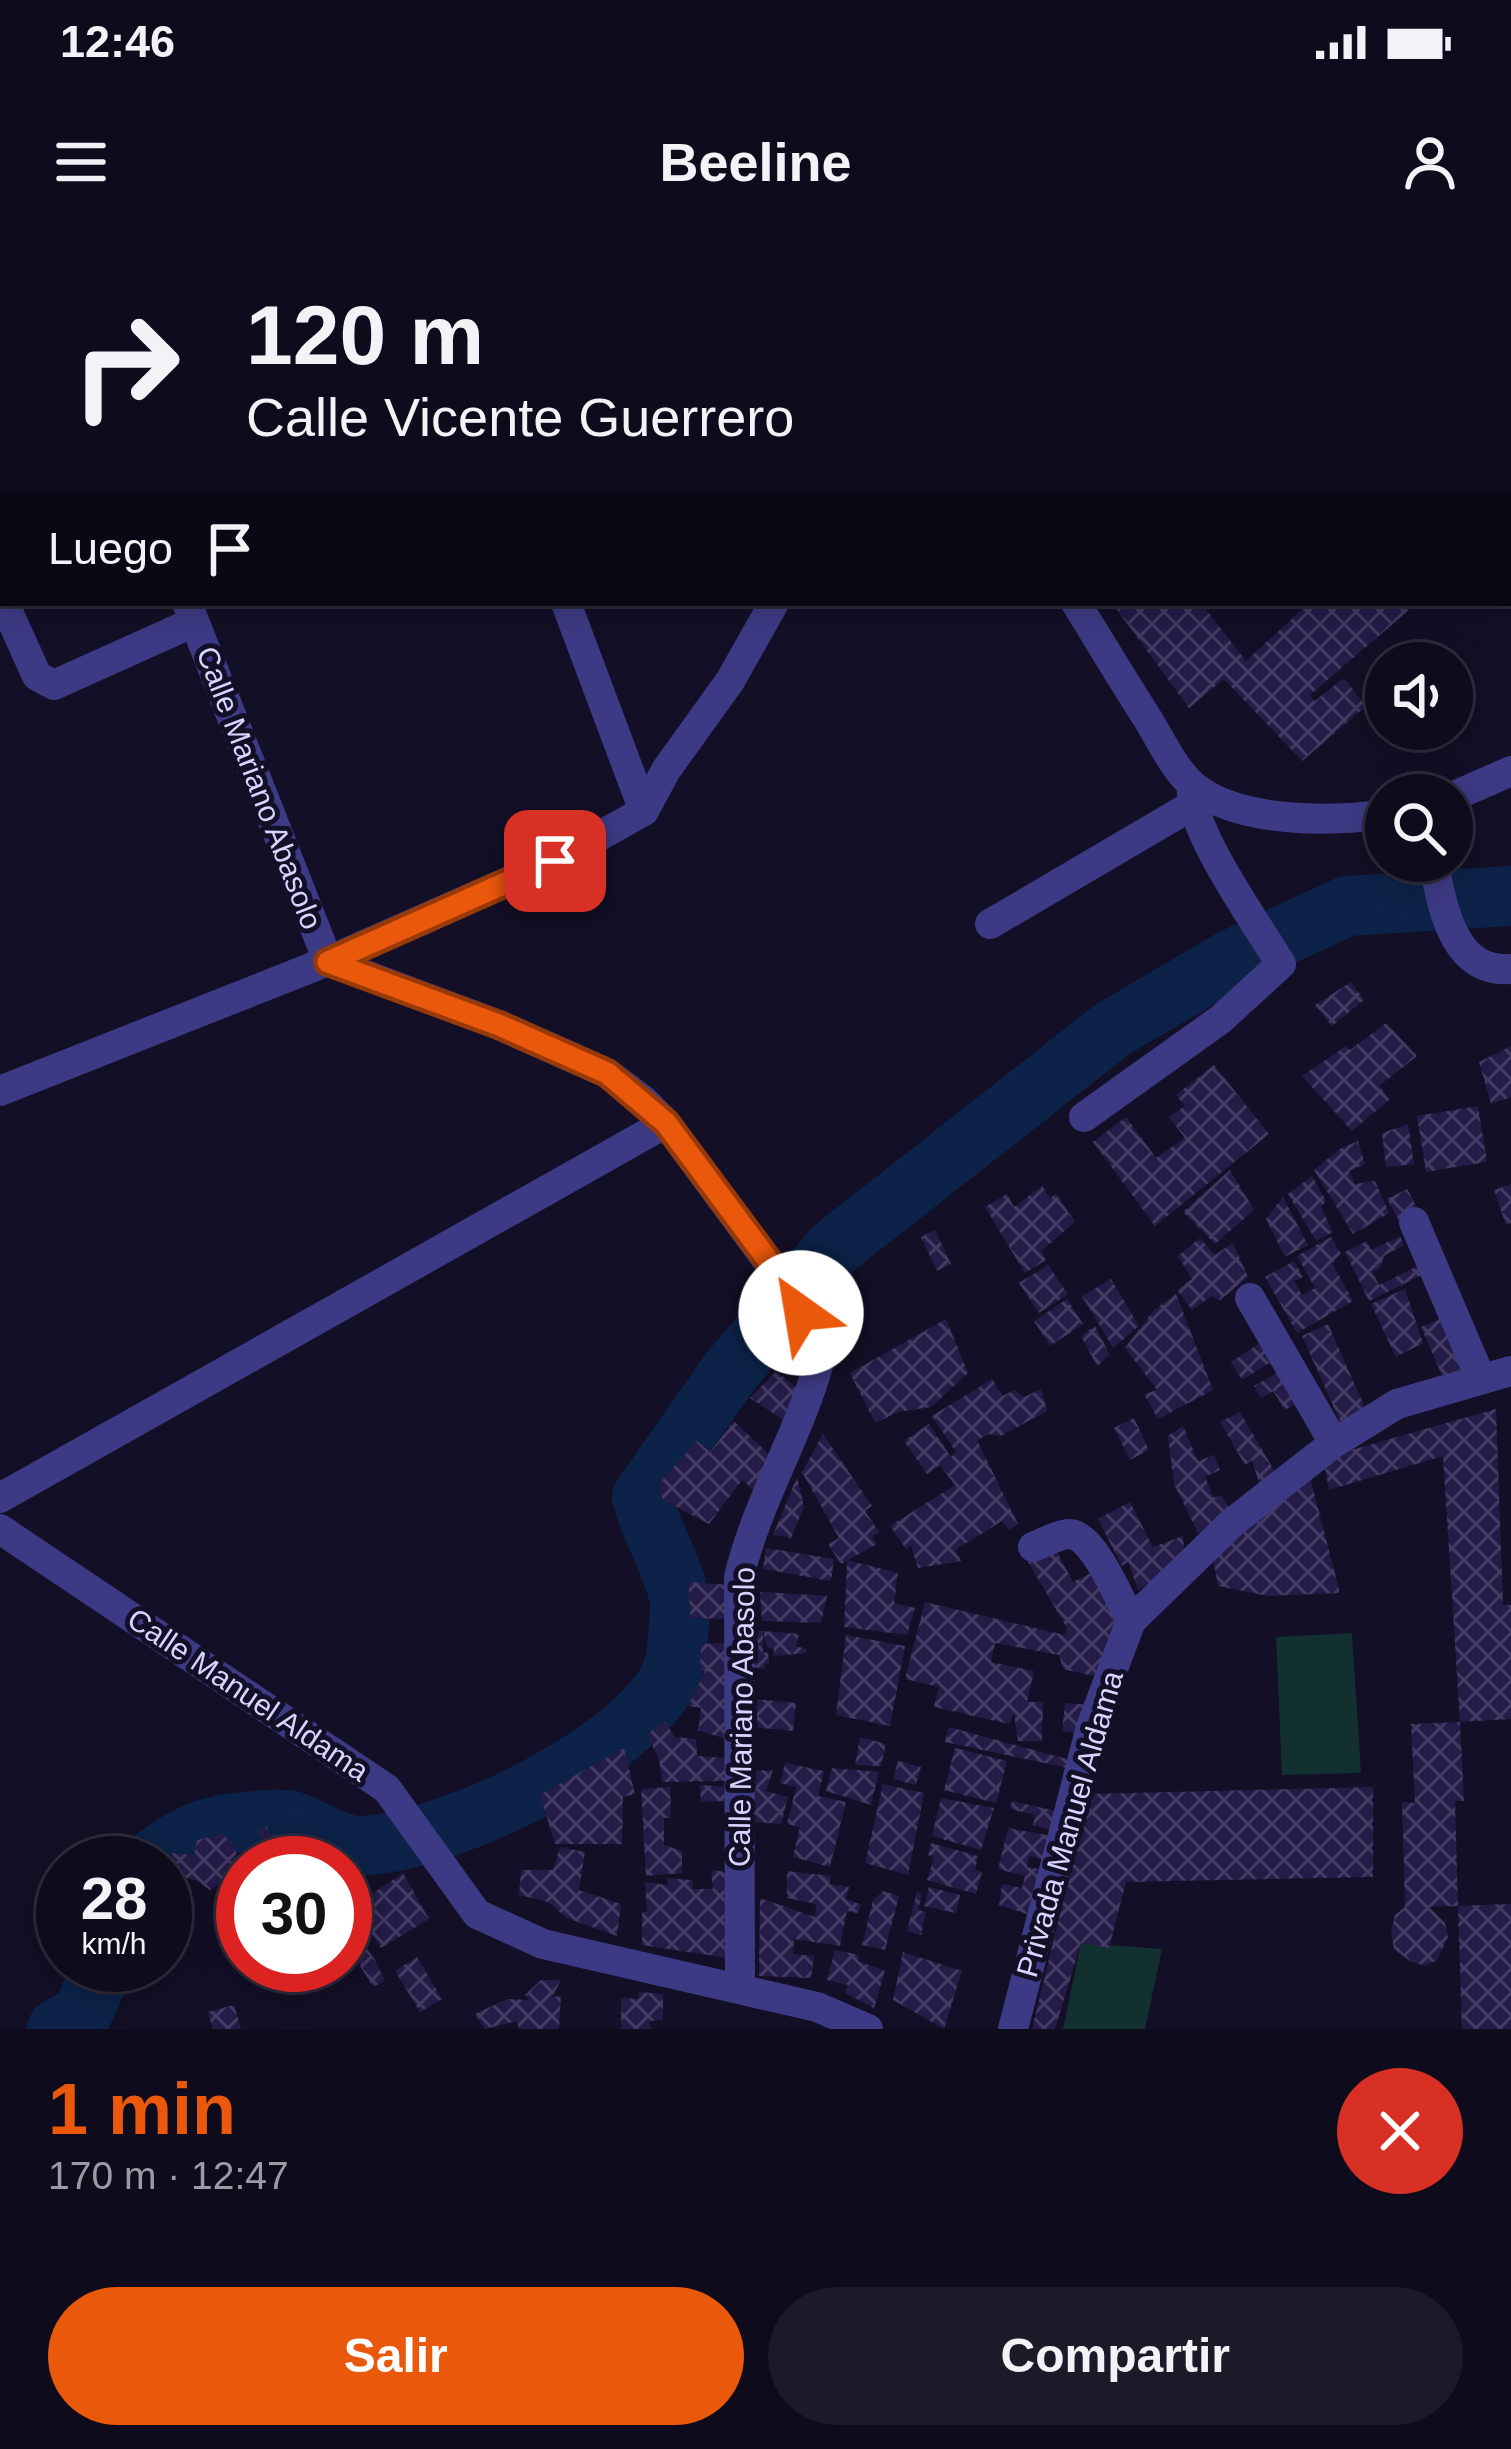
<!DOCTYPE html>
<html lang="es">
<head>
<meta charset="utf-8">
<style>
  body { margin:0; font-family:Helvetica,sans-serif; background:#1c1929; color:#f1f3f6; height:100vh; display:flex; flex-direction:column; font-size:45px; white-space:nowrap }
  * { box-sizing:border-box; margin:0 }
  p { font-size:39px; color:#9b9ba3 }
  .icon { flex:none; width:66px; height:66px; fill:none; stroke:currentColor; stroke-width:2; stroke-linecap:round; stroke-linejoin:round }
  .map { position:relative; height:1789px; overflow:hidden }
  .panel { display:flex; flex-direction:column; background:#0e0b1c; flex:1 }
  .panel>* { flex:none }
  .banner { position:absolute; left:0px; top:0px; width:1512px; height:366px; box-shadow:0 6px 30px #0003,0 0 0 3px #2e2b3b; background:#0e0b1c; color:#f1f3f6; overflow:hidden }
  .buttons { position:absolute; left:1365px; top:402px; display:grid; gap:24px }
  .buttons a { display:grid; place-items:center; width:108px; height:108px; border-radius:50%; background:#0e0b1c; box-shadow:0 6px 30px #0003,0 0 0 3px #2e2b3b; font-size:60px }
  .speed { position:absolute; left:36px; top:1596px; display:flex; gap:24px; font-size:60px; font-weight:700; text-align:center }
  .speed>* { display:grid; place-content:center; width:156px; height:156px; border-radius:50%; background:#0e0b1c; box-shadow:0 6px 30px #0003,0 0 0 3px #2e2b3b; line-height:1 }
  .speed small { font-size:30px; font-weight:400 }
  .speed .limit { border:18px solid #d22; background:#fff; color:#111 }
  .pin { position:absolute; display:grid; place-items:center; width:102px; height:102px; color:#fff; margin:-51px; border-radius:24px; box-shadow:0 6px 18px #0006 }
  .me { position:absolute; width:132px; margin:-66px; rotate:328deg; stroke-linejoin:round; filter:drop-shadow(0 0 9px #0008) }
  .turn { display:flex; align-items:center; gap:42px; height:252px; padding:0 48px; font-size:54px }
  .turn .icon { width:156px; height:156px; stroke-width:2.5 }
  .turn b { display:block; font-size:84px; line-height:102px }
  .then { display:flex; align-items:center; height:114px; padding:0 48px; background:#0003; gap:24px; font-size:45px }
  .round { display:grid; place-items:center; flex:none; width:126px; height:126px; border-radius:63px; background:#1c1929 }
  .head { display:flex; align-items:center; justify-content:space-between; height:204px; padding:0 48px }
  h1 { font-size:72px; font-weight:700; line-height:90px; color:#ea580c }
  .button { display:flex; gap:24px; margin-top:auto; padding:24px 48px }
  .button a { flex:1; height:138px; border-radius:72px; background:#ea580c; color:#fff; font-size:48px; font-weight:700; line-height:138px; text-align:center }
  .button a+a { background:#1c1929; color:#f1f3f6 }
  .status { display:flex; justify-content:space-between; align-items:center; height:84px; padding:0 60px; background:#0e0b1c; direction:ltr }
  .status svg { height:33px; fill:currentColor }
  header { display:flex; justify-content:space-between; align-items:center; height:156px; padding:0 48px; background:#0e0b1c; font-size:54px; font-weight:700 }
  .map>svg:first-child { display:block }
</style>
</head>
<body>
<div class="status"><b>12:46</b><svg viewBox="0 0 49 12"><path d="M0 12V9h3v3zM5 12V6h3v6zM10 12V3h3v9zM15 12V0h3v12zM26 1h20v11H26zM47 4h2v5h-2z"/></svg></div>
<header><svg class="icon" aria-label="menu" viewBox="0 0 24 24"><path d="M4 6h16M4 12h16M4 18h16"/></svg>Beeline<svg class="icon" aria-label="person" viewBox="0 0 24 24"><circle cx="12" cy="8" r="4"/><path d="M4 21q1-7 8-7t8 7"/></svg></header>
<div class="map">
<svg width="1511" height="1789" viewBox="0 0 1511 1789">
  <defs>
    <pattern id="building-cross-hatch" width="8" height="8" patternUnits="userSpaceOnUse" patternTransform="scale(3)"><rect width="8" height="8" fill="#241b47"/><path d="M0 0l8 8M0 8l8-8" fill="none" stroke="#433b63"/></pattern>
  </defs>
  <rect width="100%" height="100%" fill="#130f26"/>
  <path fill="#12302f" d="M 1352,1393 L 1361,1533 L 1282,1535 L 1276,1397 Z
    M 1081,1703 L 1162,1709 L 1145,1789 L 1063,1789 Z"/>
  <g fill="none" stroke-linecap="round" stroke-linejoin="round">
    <path stroke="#0c2248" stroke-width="60" d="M 148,1623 C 184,1594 211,1583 256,1581 C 268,1580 281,1578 292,1581 C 313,1588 339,1607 361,1606 C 448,1602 623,1518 668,1441 C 678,1423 679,1389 680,1369 C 682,1342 649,1289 642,1257 L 729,1133 L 834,1008 L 1113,789 L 1232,719 L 1347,666 L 1511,656
      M 57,1789 L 82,1774 L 105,1725"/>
  </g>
  <path fill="url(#building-cross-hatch)" d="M 1112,363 L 1201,363 L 1246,421 L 1309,363 L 1404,363 L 1409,370 L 1310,455 L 1315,461 L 1344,438 L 1366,466 L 1302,521 L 1224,439 L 1189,468 Z
    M 1351,742 L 1364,760 L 1332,786 L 1315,765 Z
    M 1386,783 L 1417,816 L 1379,846 L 1390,859 L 1352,891 L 1302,836 L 1346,806 L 1350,810 Z
    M 1511,806 L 1511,857 L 1491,864 L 1479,822 Z
    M 1214,825 L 1269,894 L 1155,986 L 1093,902 L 1126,877 L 1156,918 L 1185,898 L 1169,877 L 1185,866 L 1176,855 Z
    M 1478,866 L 1487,922 L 1426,932 L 1417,876 Z
    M 1408,884 L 1414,924 L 1386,927 L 1382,893 Z
    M 1358,901 L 1365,924 L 1349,931 L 1355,944 L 1375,941 L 1389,973 L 1353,994 L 1314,930 L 1340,909 Z
    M 1230,930 L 1254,970 L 1215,1004 L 1183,972 Z
    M 1312,936 L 1326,961 L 1321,967 L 1333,992 L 1316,1001 L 1288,954 Z
    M 1511,944 L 1511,983 L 1506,985 L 1494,950 Z
    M 1042,946 L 1050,958 L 1056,954 L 1075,982 L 1041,1011 L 1046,1020 L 1025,1033 L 985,967 L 1007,954 L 1014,967 Z
    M 1407,949 L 1419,971 L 1399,981 L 1387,959 Z
    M 1283,957 L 1308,1005 L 1285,1017 L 1266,979 Z
    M 935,990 L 951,1024 L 937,1031 L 921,997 Z
    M 1400,996 L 1404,1005 L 1384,1016 L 1380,1028 L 1372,1032 L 1379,1045 L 1420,1025 L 1424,1034 L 1369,1061 L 1345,1012 L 1367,1001 L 1371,1010 Z
    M 1331,997 L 1341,1014 L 1332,1023 L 1353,1061 L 1297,1093 L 1265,1037 L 1294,1021 L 1303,1037 L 1294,1041 L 1302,1055 L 1315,1048 L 1297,1016 Z
    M 1200,998 L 1215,1015 L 1233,1003 L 1248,1037 L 1220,1060 L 1212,1056 L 1192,1070 L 1177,1050 L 1192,1039 L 1178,1016 Z
    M 1048,1025 L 1068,1054 L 1039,1073 L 1019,1043 Z
    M 1111,1039 L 1139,1086 L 1113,1108 L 1082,1056 Z
    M 1405,1049 L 1423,1103 L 1396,1117 L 1371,1064 Z
    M 1176,1054 L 1213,1150 L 1158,1179 L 1144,1154 L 1157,1150 L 1125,1108 L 1154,1070 Z
    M 1067,1059 L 1083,1084 L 1050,1106 L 1034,1081 Z
    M 1444,1077 L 1469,1135 L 1446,1145 L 1421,1087 Z
    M 946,1079 L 968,1133 L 931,1167 L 898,1172 L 875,1183 L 850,1133 Z
    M 1328,1084 L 1370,1179 L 1344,1190 L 1302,1096 Z
    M 1095,1086 L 1110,1115 L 1097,1126 L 1081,1096 Z
    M 1260,1103 L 1271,1122 L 1242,1140 L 1231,1122 Z
    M 776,1131 L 802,1152 L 785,1181 L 750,1158 Z
    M 1280,1131 L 1299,1162 L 1285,1170 L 1273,1151 L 1261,1158 L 1254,1146 Z
    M 992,1139 L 1003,1156 L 1014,1150 L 1024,1157 L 1041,1149 L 1047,1171 L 1001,1196 L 989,1194 L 977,1200 L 1018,1284 L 1009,1290 L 1002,1281 L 955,1310 L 961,1321 L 918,1328 L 911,1305 L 906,1309 L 890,1286 L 955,1245 L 940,1225 L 927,1234 L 904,1201 L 929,1184 L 951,1217 L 956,1212 L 932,1176 Z
    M 1496,1169 L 1503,1365 L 1511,1365 L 1511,1479 L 1460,1482 L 1464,1561 L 1455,1561 L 1458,1666 L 1429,1667 L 1445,1683 L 1448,1697 L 1437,1720 L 1425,1726 L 1410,1721 L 1394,1709 L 1391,1692 L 1395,1675 L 1405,1667 L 1402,1562 L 1415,1563 L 1411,1484 L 1460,1482 L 1443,1216 L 1329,1250 L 1323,1218 Z
    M 1240,1172 L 1278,1237 L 1262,1253 L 1252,1220 L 1245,1225 L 1220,1182 Z
    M 1134,1178 L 1149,1210 L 1130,1220 L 1114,1188 Z
    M 734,1181 L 771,1216 L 755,1251 L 742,1240 L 709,1284 L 663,1260 L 658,1245 L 697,1201 L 710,1212 Z
    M 1183,1186 L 1198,1221 L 1214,1215 L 1220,1230 L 1205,1237 L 1214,1258 L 1221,1255 L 1234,1275 L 1198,1293 L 1174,1244 L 1168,1196 Z
    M 823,1194 L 872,1266 L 865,1271 L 879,1292 L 872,1297 L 877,1304 L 841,1324 L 828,1304 L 839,1298 L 802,1232 Z
    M 797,1237 L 804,1267 L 791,1298 L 773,1295 Z
    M 1310,1237 L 1340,1353 L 1268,1356 L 1218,1346 L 1212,1314 Z
    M 1130,1262 L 1153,1307 L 1183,1296 L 1185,1320 L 1138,1350 L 1128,1322 L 1122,1326 L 1098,1279 Z
    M 766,1308 L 834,1319 L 831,1341 L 763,1329 Z
    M 1057,1312 L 1073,1342 L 1096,1330 L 1124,1382 L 1105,1439 L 1063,1429 L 1059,1415 L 995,1403 L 991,1422 L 1034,1431 L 1027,1462 L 1043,1462 L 1042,1501 L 1018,1501 L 1014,1473 L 1009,1484 L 934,1467 L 939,1447 L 905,1439 L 925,1362 L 1065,1395 L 1067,1388 L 1028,1322 Z
    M 847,1320 L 898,1333 L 894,1363 L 915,1368 L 907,1395 L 844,1387 Z
    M 688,1342 L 731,1345 L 729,1379 L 691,1378 Z
    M 760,1352 L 827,1356 L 821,1383 L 762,1381 Z
    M 753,1390 L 763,1391 L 763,1413 L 768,1412 L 769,1424 L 765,1423 L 764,1429 L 753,1427 Z
    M 763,1391 L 799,1394 L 796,1406 L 806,1409 L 806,1413 L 773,1416 L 774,1409 L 767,1408 Z
    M 846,1395 L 905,1406 L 890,1486 L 836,1475 Z
    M 729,1403 L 725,1499 L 698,1490 L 701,1468 L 688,1466 L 705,1431 L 700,1430 L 701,1404 Z
    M 755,1459 L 796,1463 L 793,1491 L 752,1487 Z
    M 1065,1463 L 1094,1465 L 1084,1494 L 1062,1491 Z
    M 665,1482 L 675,1497 L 696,1499 L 697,1516 L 728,1518 L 726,1541 L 662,1542 L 659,1520 L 647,1494 Z
    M 949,1487 L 1074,1521 L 1072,1529 L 945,1502 Z
    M 860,1497 L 886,1504 L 881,1526 L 855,1525 Z
    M 624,1508 L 635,1554 L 623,1557 L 622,1604 L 555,1604 L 540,1555 Z
    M 955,1508 L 1007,1521 L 996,1563 L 944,1550 Z
    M 898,1521 L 921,1527 L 916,1545 L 893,1539 Z
    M 785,1523 L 824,1531 L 818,1556 L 846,1562 L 830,1627 L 793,1617 L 800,1587 L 787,1584 L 796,1547 L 780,1543 Z
    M 832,1528 L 879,1532 L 871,1565 L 826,1551 Z
    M 773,1530 L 766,1551 L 788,1557 L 781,1584 L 754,1582 L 752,1531 Z
    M 883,1544 L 924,1553 L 908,1635 L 865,1623 Z
    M 700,1545 L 727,1547 L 725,1561 L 701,1562 Z
    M 670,1547 L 671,1578 L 664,1578 L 664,1605 L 682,1611 L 682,1633 L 646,1636 L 641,1549 Z
    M 1373,1547 L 1373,1637 L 1126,1642 L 1109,1708 L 1081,1703 L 1055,1789 L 1032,1789 L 1089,1554 Z
    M 941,1558 L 994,1568 L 981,1610 L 932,1596 Z
    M 1012,1561 L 1061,1572 L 1057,1592 L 1033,1585 L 1035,1575 L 1010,1569 Z
    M 266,1586 L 271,1595 L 291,1596 L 298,1608 L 274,1622 L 257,1592 Z
    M 1008,1588 L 1052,1596 L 1047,1621 L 1029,1616 L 1027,1627 L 1047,1630 L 1036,1677 L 999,1665 L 1002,1644 L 1022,1648 L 1025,1636 L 998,1629 Z
    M 223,1594 L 233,1604 L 243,1632 L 227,1649 L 222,1642 L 210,1650 L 196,1640 L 165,1634 L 172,1613 L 194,1615 L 197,1600 Z
    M 931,1603 L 978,1616 L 975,1630 L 982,1632 L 976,1654 L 927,1640 L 934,1617 L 928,1615 Z
    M 560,1607 L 585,1612 L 579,1650 L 621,1664 L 617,1696 L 567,1678 L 548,1662 L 519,1655 L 521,1630 L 553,1630 Z
    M 711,1630 L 727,1632 L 728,1718 L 642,1705 L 642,1671 L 647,1672 L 645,1642 L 668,1645 L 667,1638 L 692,1640 L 693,1649 L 713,1649 Z
    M 787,1631 L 831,1636 L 829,1644 L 849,1647 L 846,1659 L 862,1665 L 857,1673 L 847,1671 L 840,1706 L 794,1699 L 793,1714 L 814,1716 L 811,1738 L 759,1736 L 760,1658 L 815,1677 L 816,1664 L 787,1658 Z
    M 403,1633 L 429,1679 L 381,1708 L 354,1666 Z
    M 929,1647 L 960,1655 L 956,1673 L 924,1666 Z
    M 883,1651 L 899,1656 L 885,1710 L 862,1705 L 873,1660 Z
    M 917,1652 L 922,1654 L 918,1670 L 926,1672 L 921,1695 L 907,1691 Z
    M 1511,1664 L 1511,1789 L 1462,1789 L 1458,1666 Z
    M 345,1682 L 374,1718 L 385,1741 L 373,1747 L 353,1714 L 345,1716 Z
    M 835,1710 L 859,1715 L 858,1721 L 885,1731 L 874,1768 L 845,1753 L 848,1745 L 827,1740 Z
    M 903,1712 L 962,1731 L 944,1789 L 893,1760 Z
    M 417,1717 L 442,1759 L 420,1772 L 395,1731 Z
    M 541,1740 L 561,1740 L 552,1757 L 561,1756 L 559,1789 L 519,1789 L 517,1781 L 485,1789 L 475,1774 L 507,1759 L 529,1760 L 525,1755 Z
    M 639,1752 L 663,1754 L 663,1780 L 650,1781 L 651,1789 L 621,1789 L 621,1758 L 638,1759 Z
    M 234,1765 L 241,1789 L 213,1789 L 208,1772 Z"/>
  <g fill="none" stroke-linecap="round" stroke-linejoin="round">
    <path stroke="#3d3a85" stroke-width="30" d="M 49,0 L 50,3
      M 278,0 L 278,3
      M 897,0 L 897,3
      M 1072,3 L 1075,0
      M 4,363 L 37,436 L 54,445 L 194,382
      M 187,363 L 328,721 L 499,785 L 607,833 L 643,860 L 666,883 L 775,1031 L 822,1111 C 803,1189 758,1258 739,1337 L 740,1747
      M 566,363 L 644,571
      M 1076,363 C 1100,402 1124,442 1149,481 C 1163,504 1176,533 1197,549 C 1243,583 1332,582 1386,574
      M 1452,557 L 1511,531
      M 1433,621 C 1443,667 1452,733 1511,729
      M 990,684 L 1191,566
      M 0,851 L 328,721 L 555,621 L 644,571 L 666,530 L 730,441 L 774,363
      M 1084,877 L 1221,779 L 1281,724 C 1258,685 1186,586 1192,545
      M 1414,982 L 1481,1139
      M 1250,1058 L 1334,1203
      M 0,1258 L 666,883
      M 0,1289 L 387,1549 L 477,1674 L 543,1704 L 817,1767 L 868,1789
      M 1033,1307 C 1043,1303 1059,1294 1070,1294 C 1093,1294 1121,1362 1131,1381
      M 1013,1789 L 1091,1487 L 1131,1381 L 1233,1282 L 1334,1203 L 1397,1164 L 1511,1131"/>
    <path stroke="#c25bff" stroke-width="30" d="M 112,3 L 119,0
      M 0,52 L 3,51"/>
  </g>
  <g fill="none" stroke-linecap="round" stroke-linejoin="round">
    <defs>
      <path id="route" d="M 555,621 L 328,722 L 499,785 L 607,833 L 666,883 L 776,1031 L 801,1073"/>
    </defs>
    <use href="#route" stroke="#983908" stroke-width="30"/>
    <use href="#route" stroke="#ea580c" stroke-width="21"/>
  </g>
  <g text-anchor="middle" stroke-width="10" stroke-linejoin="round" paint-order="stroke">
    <g font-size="30" fill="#d9d4ff" stroke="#130f26">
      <text transform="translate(259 548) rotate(69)" y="10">Calle Mariano Abasolo</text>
      <text transform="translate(248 1455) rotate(34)" y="10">Calle Manuel Aldama</text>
      <text transform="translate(742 1477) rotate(-89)" y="10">Calle Mariano Abasolo</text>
      <text transform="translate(1070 1584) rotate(-74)" y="10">Privada Manuel Aldama</text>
    </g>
  </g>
</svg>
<div class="buttons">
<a><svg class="icon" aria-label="sound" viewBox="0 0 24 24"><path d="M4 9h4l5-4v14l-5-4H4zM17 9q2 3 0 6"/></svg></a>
<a><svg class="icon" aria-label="search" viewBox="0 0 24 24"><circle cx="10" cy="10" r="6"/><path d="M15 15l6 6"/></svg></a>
</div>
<div class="speed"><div>28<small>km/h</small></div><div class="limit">30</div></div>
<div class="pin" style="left:555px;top:621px;background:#d93025"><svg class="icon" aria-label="arrive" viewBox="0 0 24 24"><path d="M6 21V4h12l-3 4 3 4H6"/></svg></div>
<svg class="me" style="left:801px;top:1073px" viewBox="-20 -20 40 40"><circle r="19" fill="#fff"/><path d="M0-13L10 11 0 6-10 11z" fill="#ea580c"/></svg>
<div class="banner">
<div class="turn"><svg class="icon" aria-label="right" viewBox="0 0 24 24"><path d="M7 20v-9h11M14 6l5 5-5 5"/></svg><div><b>120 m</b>Calle Vicente Guerrero</div></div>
<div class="then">Luego<svg class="icon" aria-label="arrive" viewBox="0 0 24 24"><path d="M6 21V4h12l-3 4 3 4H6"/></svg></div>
</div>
</div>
<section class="panel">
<div class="head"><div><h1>1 min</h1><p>170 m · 12:47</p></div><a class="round" style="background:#d93025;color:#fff"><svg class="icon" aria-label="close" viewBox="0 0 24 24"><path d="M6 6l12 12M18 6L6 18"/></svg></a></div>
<div class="button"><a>Salir</a><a>Compartir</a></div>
</section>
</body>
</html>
